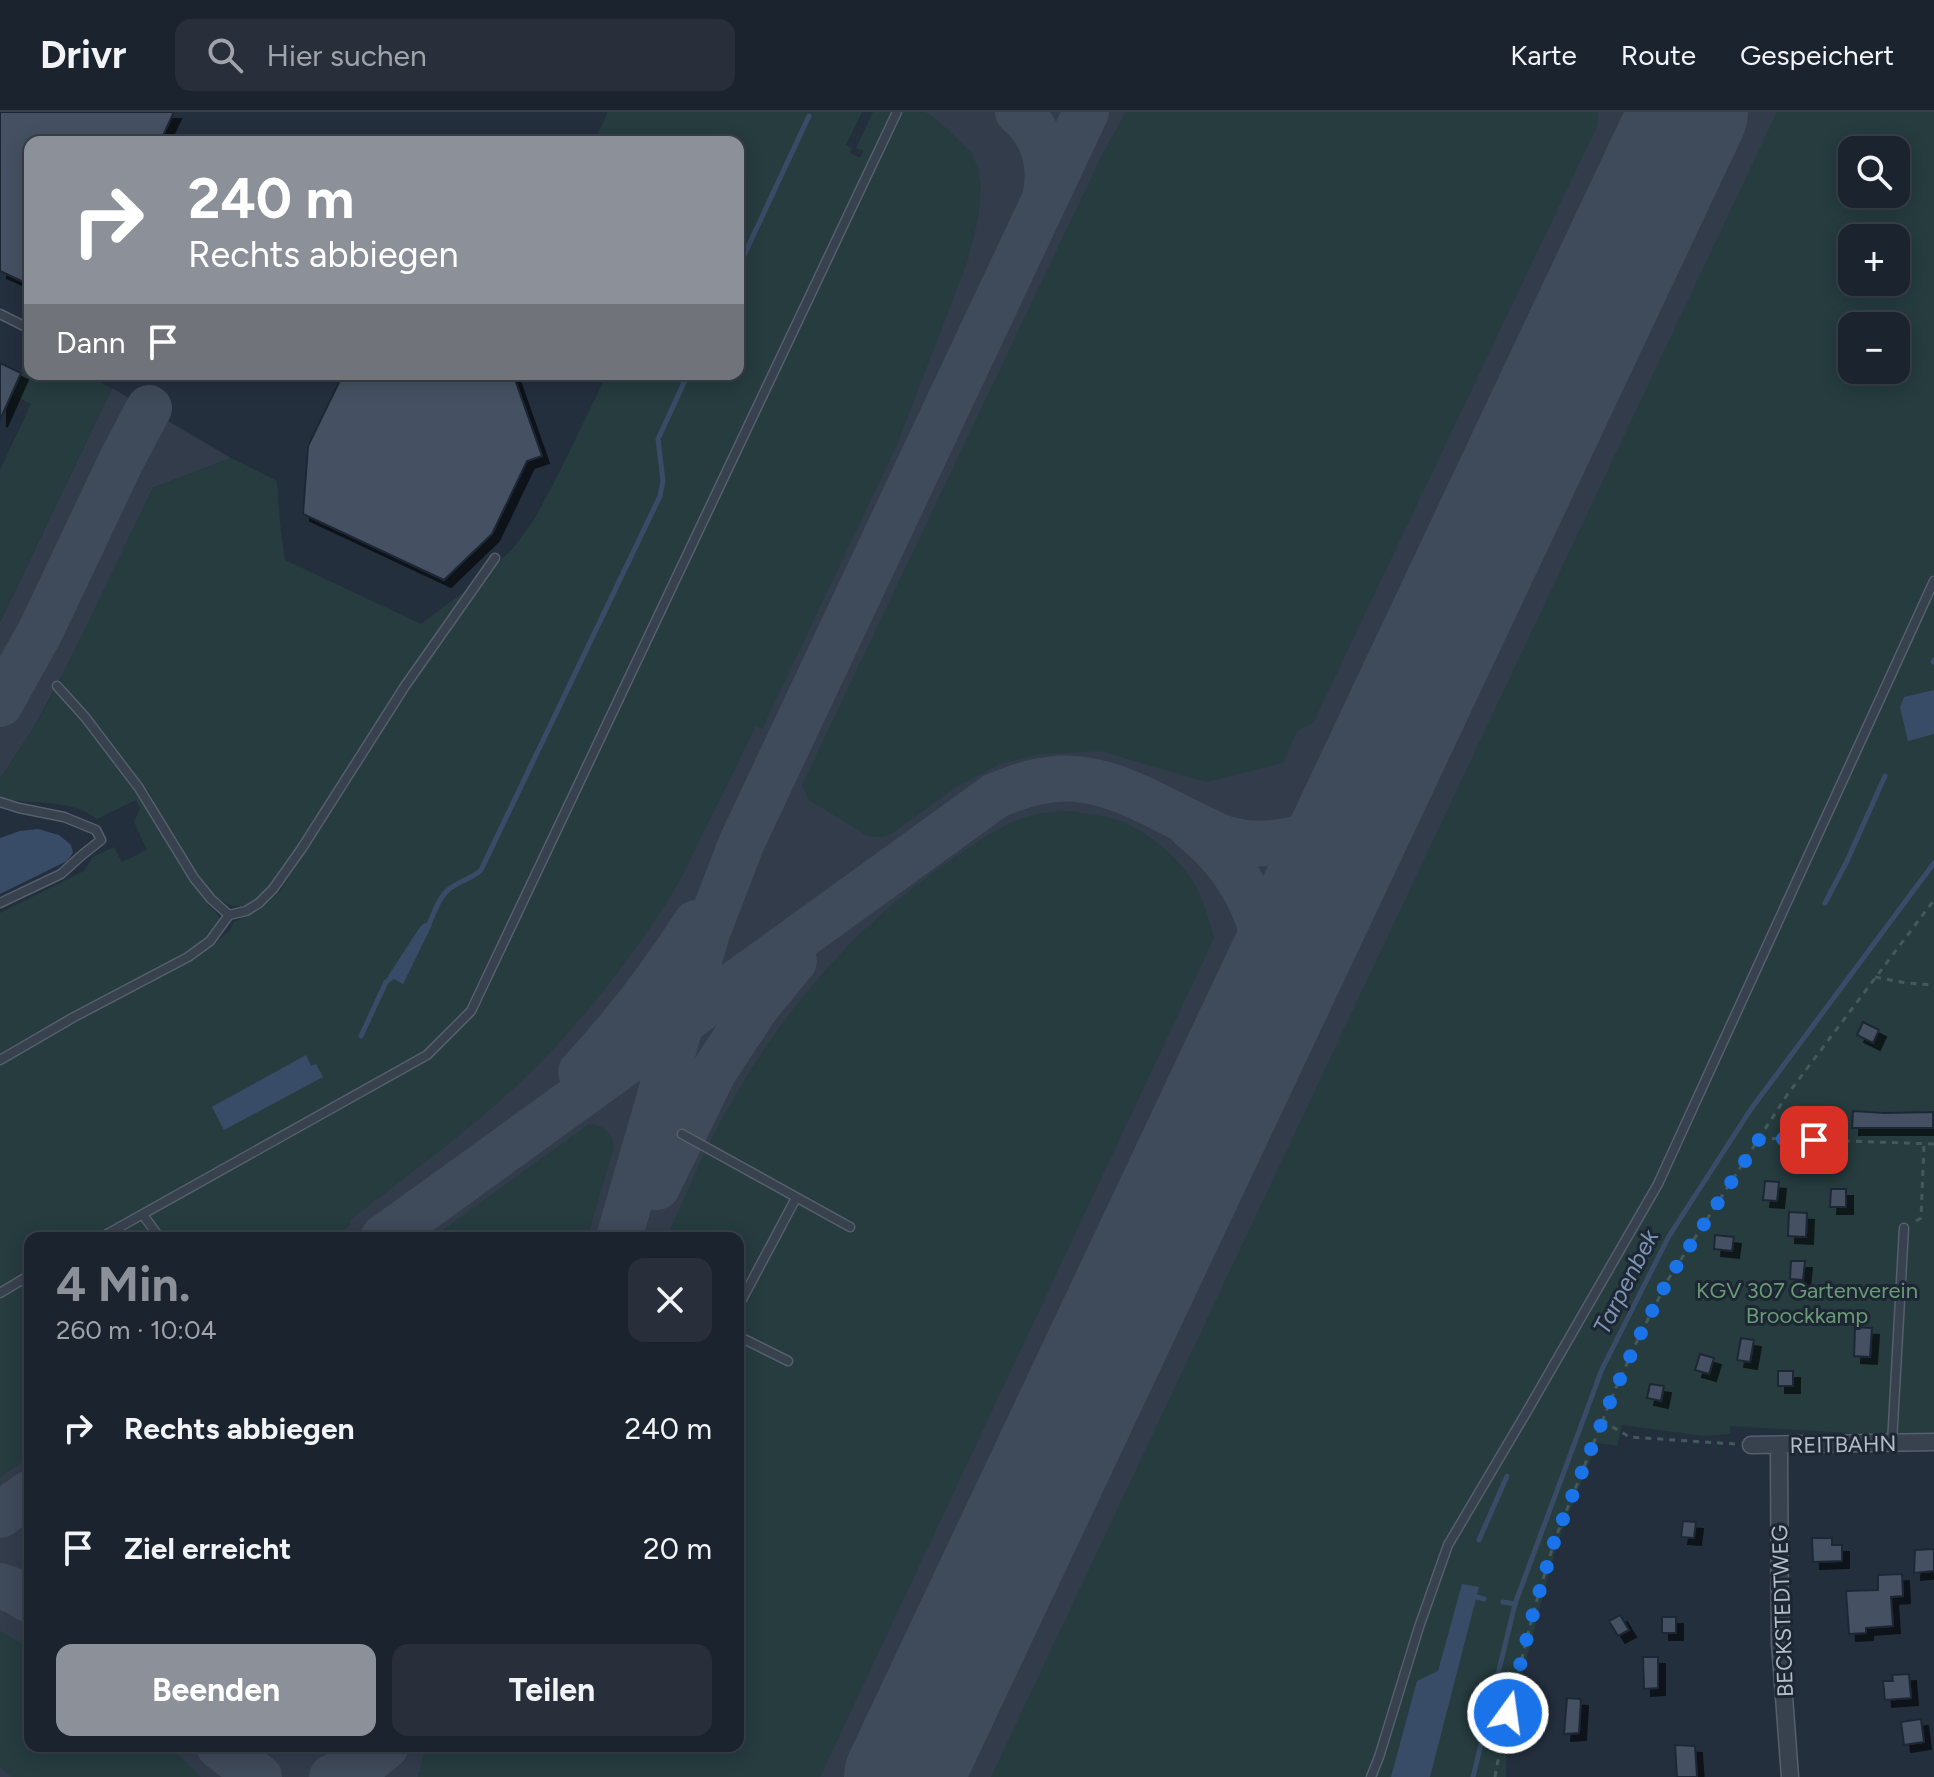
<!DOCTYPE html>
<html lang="de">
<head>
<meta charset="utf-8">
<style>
  body { margin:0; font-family:Figtree,sans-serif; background:#282f3a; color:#f1f3f6; height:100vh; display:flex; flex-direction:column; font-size:30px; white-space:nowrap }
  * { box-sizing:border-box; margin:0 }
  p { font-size:26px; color:#a0a4aa }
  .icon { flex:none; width:44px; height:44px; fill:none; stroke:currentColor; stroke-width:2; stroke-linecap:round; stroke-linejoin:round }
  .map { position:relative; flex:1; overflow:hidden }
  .details { position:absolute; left:24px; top:1120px; width:720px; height:520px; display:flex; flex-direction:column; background:#1b232e; border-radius:16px; box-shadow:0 4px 20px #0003,0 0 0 2px #39404a }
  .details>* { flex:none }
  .guide { position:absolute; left:24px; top:24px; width:720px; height:244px; border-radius:16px; box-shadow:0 4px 20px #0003,0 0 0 2px #39404a; background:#8c9099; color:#fff; overflow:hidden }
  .buttons { position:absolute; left:1838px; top:24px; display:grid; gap:16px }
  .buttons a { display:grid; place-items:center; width:72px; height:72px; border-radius:16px; background:#1b232e; box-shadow:0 4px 20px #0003,0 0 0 2px #39404a; font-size:40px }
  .pin { position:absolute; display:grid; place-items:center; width:68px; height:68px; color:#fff; margin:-34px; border-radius:16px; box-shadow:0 4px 12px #0006 }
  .me { position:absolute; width:88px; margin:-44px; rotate:14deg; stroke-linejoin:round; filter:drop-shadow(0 0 6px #0008) }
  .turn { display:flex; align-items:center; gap:28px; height:168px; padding:0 32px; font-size:36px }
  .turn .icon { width:104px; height:104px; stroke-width:2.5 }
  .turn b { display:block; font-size:56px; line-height:68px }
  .then { display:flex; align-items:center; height:76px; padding:0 32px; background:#0003; gap:16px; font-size:30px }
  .round { display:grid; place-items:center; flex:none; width:84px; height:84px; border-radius:16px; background:#282f3a }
  .summary { display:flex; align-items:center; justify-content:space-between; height:136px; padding:0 32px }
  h1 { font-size:48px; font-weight:700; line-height:60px; color:#8c9099 }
  .primary-button { display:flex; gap:16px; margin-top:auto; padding:16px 32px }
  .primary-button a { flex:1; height:92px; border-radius:16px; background:#8c9099; color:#fff; font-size:32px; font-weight:700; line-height:92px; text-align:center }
  .primary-button a+a { background:#282f3a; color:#f1f3f6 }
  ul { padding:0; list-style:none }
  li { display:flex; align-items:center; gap:24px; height:120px; padding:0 32px }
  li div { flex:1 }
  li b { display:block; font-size:30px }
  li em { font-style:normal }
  header { display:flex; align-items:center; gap:48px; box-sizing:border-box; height:112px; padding:0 40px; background:#1b232e; border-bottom:2px solid #39404a }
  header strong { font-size:38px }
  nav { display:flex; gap:44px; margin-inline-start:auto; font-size:28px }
  .search { width:560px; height:72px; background:#282f3a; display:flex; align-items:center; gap:20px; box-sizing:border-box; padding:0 28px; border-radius:16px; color:#a0a4aa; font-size:30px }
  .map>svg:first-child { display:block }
</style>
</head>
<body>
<header>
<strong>Drivr</strong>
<div class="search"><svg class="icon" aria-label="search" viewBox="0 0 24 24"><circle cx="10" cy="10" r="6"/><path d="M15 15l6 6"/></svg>Hier suchen</div>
<nav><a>Karte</a><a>Route</a><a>Gespeichert</a></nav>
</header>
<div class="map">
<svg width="1934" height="1665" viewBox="0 0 1934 1665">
  <defs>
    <filter id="shadow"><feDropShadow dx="7" dy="7" stdDeviation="0" flood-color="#0009"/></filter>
  </defs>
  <rect width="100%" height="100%" fill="#242f3e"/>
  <path fill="#323c4b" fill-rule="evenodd" d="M 764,0 L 860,46 L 882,0 L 1934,0 L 1934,695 L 1735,967 L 1444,1665 L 0,1665 L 0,977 L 259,838 L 738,262 L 738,30 ZM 1852,38 L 1896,38 L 1896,82 L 1852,82 ZM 1852,126 L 1896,126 L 1896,170 L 1852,170 ZM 1852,214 L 1896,214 L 1896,258 L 1852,258 ZM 30,1126 L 738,1126 L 738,1634 L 30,1634 Z
    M 112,276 L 231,346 L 153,376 L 77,536 L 33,617 L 0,667 L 0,510 Z"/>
  <path fill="#263c3f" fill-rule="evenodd" d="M 608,0 L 862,0 L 846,33 L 852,36 L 850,41 L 860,46 L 864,39 L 856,36 L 873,0 L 925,0 L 935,6 L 970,39 L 978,55 L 981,79 L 978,107 L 967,151 L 896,335 L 762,617 L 756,614 C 738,651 720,687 702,723 C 693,741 685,760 675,777 C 636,840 589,901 537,954 C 480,1011 413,1059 350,1108 L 351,1112 L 332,1126 L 30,1126 L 30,1344 L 0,1366 L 0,801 L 84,759 L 93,745 L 114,735 L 122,750 L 147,738 L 134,710 L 140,696 L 136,688 L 97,707 C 70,686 32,693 0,686 L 0,667 L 33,617 L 55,578 C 88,614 119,654 146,695 C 170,732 187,771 218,803 L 220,809 C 207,841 102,883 69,904 C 50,916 33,931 14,944 L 76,909 L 188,850 L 213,833 L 230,818 L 234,810 L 262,796 L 279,780 L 308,736 L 408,577 L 497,452 L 515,434 L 535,406 L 561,357 L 607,262 L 738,262 L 738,30 L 594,30 ZM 432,813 L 404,872 L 389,865 L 389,864 ZM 306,944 L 311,954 L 316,952 L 322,964 L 224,1018 L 212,994 Z
    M 1126,0 L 1598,0 L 1598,12 L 1313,611 L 1297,619 L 1283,651 L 1206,670 L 1101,639 L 1040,642 L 1000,652 L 956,675 L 891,722 L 881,725 L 868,724 L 809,688 L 802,673 L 1104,39 Z
    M 1777,0 L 1934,0 L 1934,578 L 1904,585 L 1909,629 L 1934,622 L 1934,1324 L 1901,1324 L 1730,1314 L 1730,1322 L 1703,1324 L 1622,1313 L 1617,1334 L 1597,1331 L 1558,1429 L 1539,1498 L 1506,1627 L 1506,1665 L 991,1665 ZM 1852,38 L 1896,38 L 1896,82 L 1852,82 ZM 1852,126 L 1896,126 L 1896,170 L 1852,170 ZM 1852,214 L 1896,214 L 1896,258 L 1852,258 Z
    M 30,244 L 30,262 L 83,262 L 112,276 L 0,510 L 0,358 L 31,292 L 10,281 L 26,247 Z
    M 231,346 L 277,369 L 280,411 L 285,448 L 421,512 L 470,475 L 270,775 C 263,782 255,791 245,794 C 212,804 170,722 158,698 C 152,688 151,679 142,672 L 60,568 L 153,376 Z
    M 1071,699 C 1087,702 1104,703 1120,709 C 1146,718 1182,748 1195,773 C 1204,790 1209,808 1214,826 L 820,1665 L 418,1665 L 423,1645 L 428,1634 L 738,1634 L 738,1126 L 666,1126 C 686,1084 703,1040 726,1000 C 778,905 851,818 940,756 C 968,737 996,714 1029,704 C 1042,700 1057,700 1071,699 Z
    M 589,1012 C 604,1013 612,1021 614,1035 L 587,1126 L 432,1126 Z
    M 0,1519 L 30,1537 L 30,1634 L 170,1634 L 201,1665 L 12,1665 L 0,1655 Z"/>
  <path fill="#394c67" d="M 1934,578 L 1934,622 L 1908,629 L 1900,595 L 1904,585 Z
    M 38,717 L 59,723 L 71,733 L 73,741 L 67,749 L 0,782 L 0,726 L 20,719 Z
    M 425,811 L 432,813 L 403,872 L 388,864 L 420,815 Z
    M 306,943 L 311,954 L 316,952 L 323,965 L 224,1018 L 212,995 Z
    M 1462,1472 L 1479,1475 L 1430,1665 L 1391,1665 L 1417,1569 L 1438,1559 Z"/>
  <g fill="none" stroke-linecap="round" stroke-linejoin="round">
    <path stroke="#394c67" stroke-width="5" d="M 738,156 L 809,4
      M 1933,550 L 1934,548
      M 1825,791 L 1847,749 L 1885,664
      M 429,812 C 434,801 439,785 448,778 C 458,769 472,767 481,758 L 660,384 L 663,369 L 658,327 L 688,262
      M 361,924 L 386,870 L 391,866
      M 1479,1428 L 1507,1364
      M 1477,1485 L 1484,1487
      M 1503,1490 L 1515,1492
      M 1473,1665 L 1515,1492 L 1602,1257 L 1669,1124 L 1751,997 L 1934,751"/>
    <path stroke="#3f4a5a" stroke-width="46" d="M 1018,0 C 1043,21 1053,53 1045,85
      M 1644,95 C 1651,64 1658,32 1656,0
      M 0,592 L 41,518 L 122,347 L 149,296
      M 1192,716 C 1236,751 1268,804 1266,861 C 1266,878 1262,894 1259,911
      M 581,960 C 624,914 662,864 696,811
      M 657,1075 L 714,959 L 757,894 L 794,849
      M 383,1126 L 995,684 C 1023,672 1052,663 1084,668 C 1122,673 1157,695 1191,711 C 1204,717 1217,725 1230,728 C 1253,734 1275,732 1297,727 C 1329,719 1355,695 1373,669
      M 619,1126 L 707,821 L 741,732 L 1086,0
      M 0,1403 L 30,1381
      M 0,1474 L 15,1479 L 30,1488
      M 219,1634 L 259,1665
      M 332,1665 L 364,1652 L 386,1634"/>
    <path stroke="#3f4a5a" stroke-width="118" d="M 903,1665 L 1689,0"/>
  </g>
  <path fill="#455162" stroke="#1f2835" stroke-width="2" filter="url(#shadow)" d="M 0,0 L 174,0 L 160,30 L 30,30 L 30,173 L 0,159 Z
    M 0,251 L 21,261 L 0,308 Z
    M 343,262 L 513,262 L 542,344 L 527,349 L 492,422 L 444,468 L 303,402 L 308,334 Z
    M 1863,910 L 1879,918 L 1873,931 L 1857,923 Z
    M 1853,999 L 1884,1001 L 1933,1000 L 1933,1016 L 1852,1016 Z
    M 1807,1004 L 1821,1006 L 1819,1020 L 1806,1018 Z
    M 1765,1069 L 1779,1070 L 1777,1089 L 1763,1088 Z
    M 1831,1077 L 1846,1077 L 1846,1095 L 1830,1095 Z
    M 1789,1100 L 1807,1101 L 1806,1125 L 1788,1124 Z
    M 1715,1123 L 1734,1125 L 1732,1139 L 1714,1137 Z
    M 1791,1149 L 1805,1149 L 1803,1168 L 1790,1167 Z
    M 1855,1215 L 1872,1216 L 1870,1245 L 1854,1244 Z
    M 1741,1226 L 1754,1228 L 1750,1250 L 1737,1248 Z
    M 1700,1242 L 1714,1246 L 1709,1262 L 1695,1258 Z
    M 1778,1259 L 1793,1259 L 1793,1274 L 1778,1274 Z
    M 1650,1272 L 1664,1274 L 1661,1289 L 1647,1286 Z
    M 1683,1409 L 1696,1410 L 1694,1426 L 1681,1425 Z
    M 1812,1426 L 1832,1426 L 1832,1433 L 1842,1433 L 1842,1449 L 1813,1450 Z
    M 1934,1437 L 1934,1459 L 1914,1461 L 1915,1438 Z
    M 1902,1462 L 1903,1484 L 1891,1485 L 1893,1514 L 1866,1516 L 1866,1521 L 1849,1522 L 1846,1479 L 1878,1478 L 1878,1463 Z
    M 1620,1503 L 1629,1518 L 1618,1524 L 1609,1509 Z
    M 1662,1505 L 1676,1505 L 1676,1521 L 1662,1521 Z
    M 1643,1545 L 1658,1545 L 1658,1576 L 1644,1577 Z
    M 1909,1562 L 1911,1586 L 1885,1588 L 1883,1569 L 1893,1569 L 1892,1563 Z
    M 1567,1586 L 1581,1587 L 1579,1621 L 1564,1622 Z
    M 1921,1607 L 1924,1630 L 1904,1633 L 1901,1610 Z
    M 1675,1633 L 1695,1634 L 1697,1665 L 1677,1665 Z"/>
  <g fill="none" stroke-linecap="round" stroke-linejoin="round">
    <defs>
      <path id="lane" d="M 0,202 L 30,217
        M 57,574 L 85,605 L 139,676 L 194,766 L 211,787 L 229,803
        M 0,690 L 19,696 L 64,705 L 96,718 L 101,728 L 82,743 L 61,762 L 0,791
        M 0,948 L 74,905 L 188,845 L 210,829 L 229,803 L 246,799 L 259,791 L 273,777 L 302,736 L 405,574 L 495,446
        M 682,1022 L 850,1115
        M 143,1103 L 160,1126
        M 100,1126 L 427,943 L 471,899 L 897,0
        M 0,1181 L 30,1163
        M 738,1195 L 796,1086
        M 738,1224 L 788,1249
        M 1892,1331 L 1904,1116
        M 1371,1665 L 1379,1645 L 1419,1515 L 1448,1433 L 1526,1301 L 1658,1072 L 1934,469"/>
      <path id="street" d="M 1751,1333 L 1934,1330
        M 1779,1334 L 1780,1531 L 1790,1665"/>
    </defs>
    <use href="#lane" stroke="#565f6c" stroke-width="11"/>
    <use href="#street" stroke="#565f6c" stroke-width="19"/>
    <path stroke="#44595c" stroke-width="3" stroke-dasharray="6 6" stroke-linecap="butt" d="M 1875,865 L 1906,871 L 1934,873
      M 1760,1026 L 1934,1032
      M 1916,1109 L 1921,1106 L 1924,1032
      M 1603,1307 C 1611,1316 1620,1318 1629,1325 L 1735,1332
      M 1495,1665 L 1502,1626 L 1534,1498 L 1555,1427 L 1612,1285 L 1638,1227 L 1669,1166 L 1787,983 L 1934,788"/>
    <use href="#lane" stroke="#38414e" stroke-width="8"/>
    <use href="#street" stroke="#38414e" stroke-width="16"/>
  </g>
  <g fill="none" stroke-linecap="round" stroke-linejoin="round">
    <path stroke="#1a73e8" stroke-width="14" stroke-dasharray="0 25.2" d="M 1508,1601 L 1534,1498 L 1555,1427 L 1612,1285 L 1638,1227 L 1669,1166 L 1760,1026 L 1814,1028"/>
  </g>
  <g text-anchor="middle" stroke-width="6" stroke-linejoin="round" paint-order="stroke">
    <g font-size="22" fill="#6b9a76" stroke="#1d2633">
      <text x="1807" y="1186">KGV 307 Gartenverein<tspan x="1807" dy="25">Broockkamp</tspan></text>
    </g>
    <g font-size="22" fill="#b4bcc9" stroke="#1d2633">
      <text transform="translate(1843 1332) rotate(-1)" y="8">REITBAHN</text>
      <text transform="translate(1782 1499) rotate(-92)" y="8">BECKSTEDTWEG</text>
    </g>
    <g font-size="24" font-style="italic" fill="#7c92b1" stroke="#1d2633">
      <text transform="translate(1626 1170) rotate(-63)" y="8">Tarpenbek</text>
    </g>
  </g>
</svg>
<div class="buttons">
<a><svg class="icon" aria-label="search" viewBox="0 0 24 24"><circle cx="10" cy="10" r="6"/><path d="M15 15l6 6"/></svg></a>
<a>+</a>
<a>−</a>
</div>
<div class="pin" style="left:1814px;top:1028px;background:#d93025"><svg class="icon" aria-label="arrive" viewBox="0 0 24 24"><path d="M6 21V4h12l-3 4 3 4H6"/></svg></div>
<svg class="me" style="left:1508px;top:1601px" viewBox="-20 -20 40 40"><circle r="17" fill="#1a73e8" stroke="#fff" stroke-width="3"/><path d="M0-11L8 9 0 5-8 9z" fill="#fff"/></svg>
<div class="guide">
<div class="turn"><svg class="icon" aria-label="right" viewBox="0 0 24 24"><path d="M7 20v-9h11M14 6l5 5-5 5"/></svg><div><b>240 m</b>Rechts abbiegen</div></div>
<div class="then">Dann<svg class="icon" aria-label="arrive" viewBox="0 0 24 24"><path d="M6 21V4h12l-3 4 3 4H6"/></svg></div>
</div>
<section class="details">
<div class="summary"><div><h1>4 Min.</h1><p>260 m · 10:04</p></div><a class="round"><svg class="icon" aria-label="close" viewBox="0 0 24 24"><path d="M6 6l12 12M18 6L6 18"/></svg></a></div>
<ul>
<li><svg class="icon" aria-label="right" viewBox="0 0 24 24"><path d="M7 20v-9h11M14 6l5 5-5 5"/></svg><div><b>Rechts abbiegen</b></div><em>240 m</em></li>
<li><svg class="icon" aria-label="arrive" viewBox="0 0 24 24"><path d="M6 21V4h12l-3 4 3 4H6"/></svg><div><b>Ziel erreicht</b></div><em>20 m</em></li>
</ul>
<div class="primary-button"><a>Beenden</a><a>Teilen</a></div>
</section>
</div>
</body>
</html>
